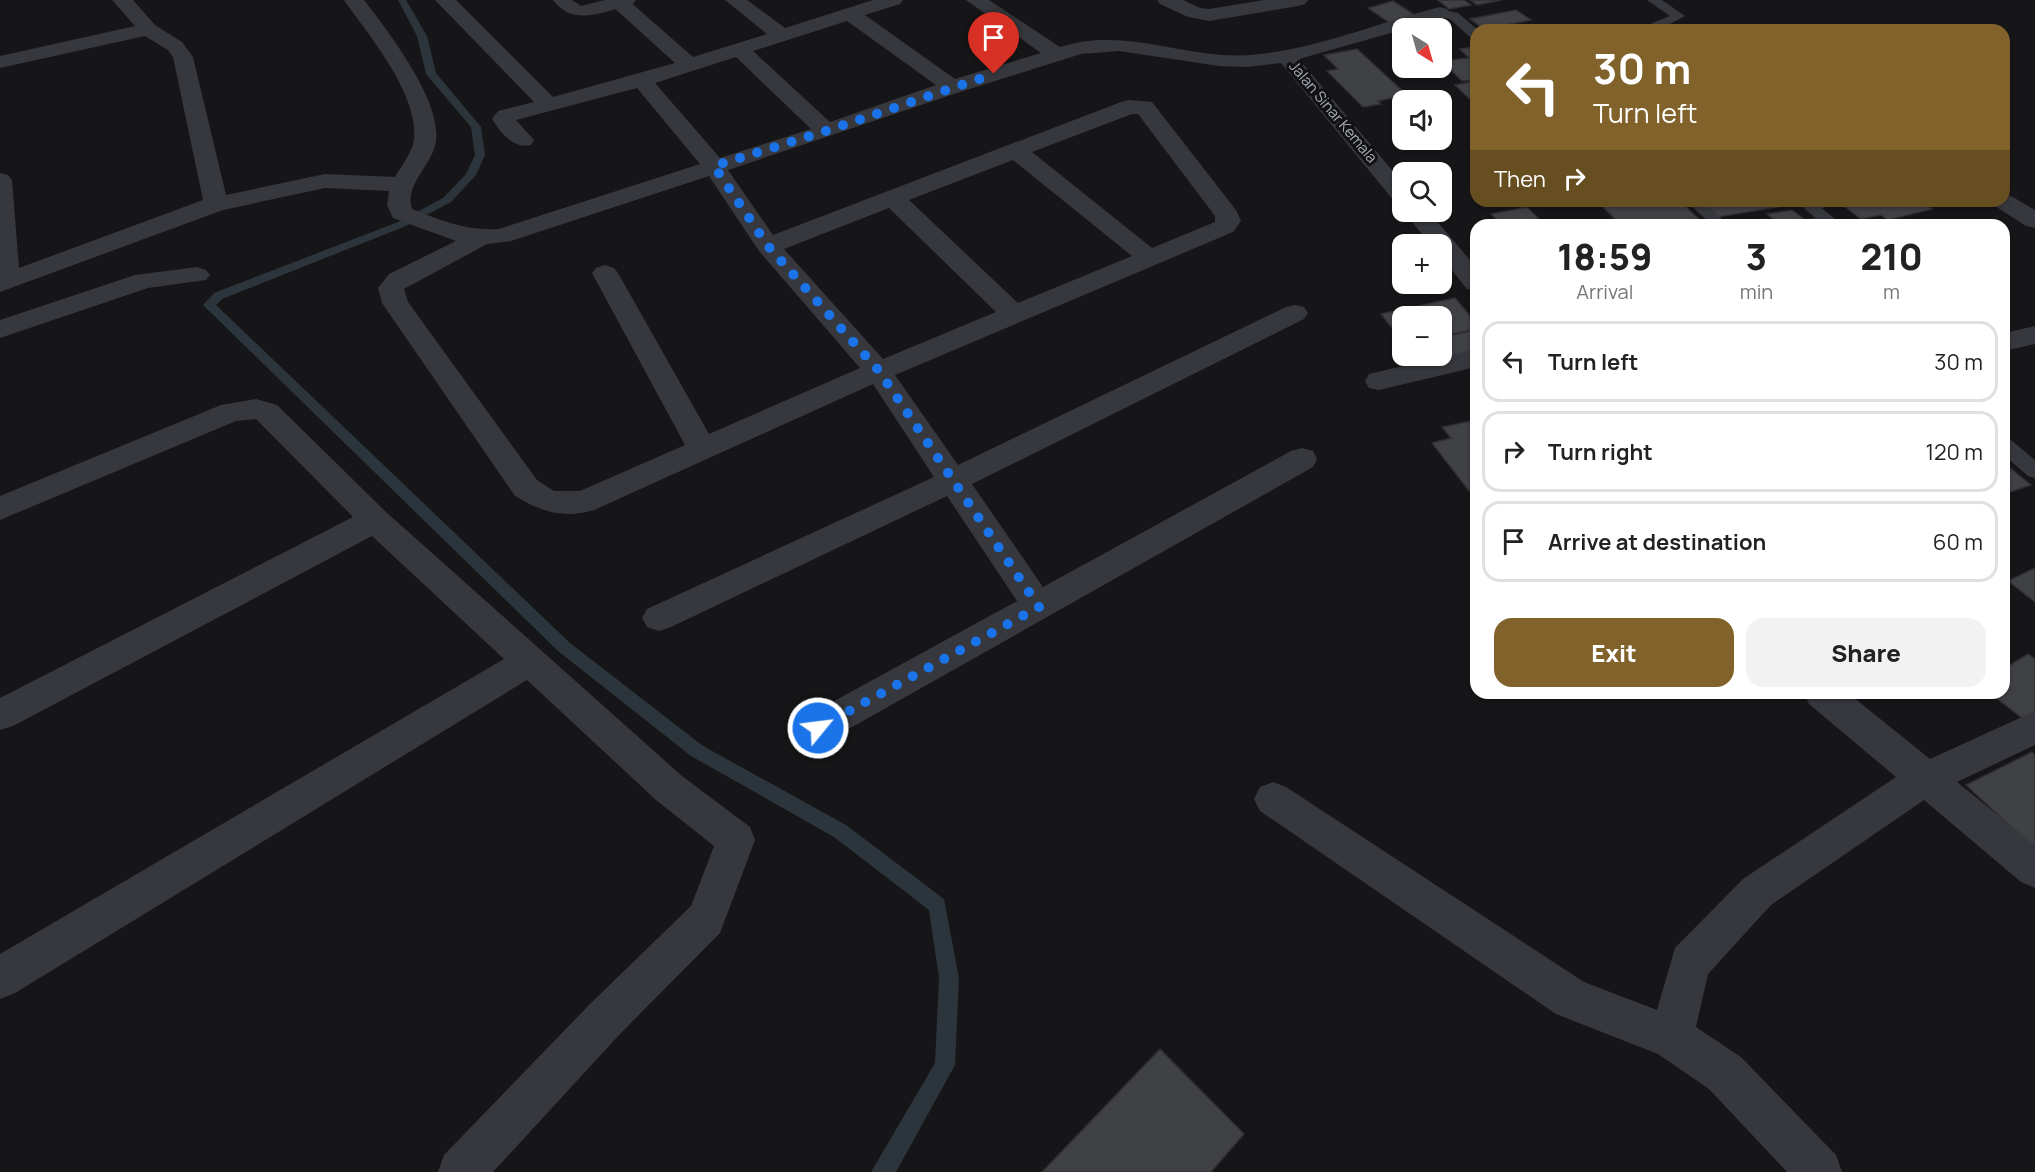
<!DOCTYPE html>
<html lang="en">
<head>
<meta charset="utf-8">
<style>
  body { margin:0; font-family:Manrope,sans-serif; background:#f2f2f2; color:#222; height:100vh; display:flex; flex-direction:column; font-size:22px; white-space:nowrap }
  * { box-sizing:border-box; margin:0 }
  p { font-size:20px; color:#767676 }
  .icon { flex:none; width:33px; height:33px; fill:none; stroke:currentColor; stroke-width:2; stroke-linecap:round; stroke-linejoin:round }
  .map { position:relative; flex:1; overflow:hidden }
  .details { position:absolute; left:1470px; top:219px; width:540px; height:480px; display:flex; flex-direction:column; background:#fff; border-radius:18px; box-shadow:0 2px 4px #0004 }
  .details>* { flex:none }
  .hud { position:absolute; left:1470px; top:24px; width:540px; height:183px; border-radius:18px; box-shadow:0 2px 4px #0004; background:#80622a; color:#fff; overflow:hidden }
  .needle { width:39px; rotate:143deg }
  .buttons { position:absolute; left:1392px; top:18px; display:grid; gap:12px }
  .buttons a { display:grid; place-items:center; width:60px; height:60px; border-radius:12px; background:#fff; box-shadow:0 2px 4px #0004; font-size:30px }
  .pin { position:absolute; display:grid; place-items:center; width:51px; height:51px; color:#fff; margin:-62px -26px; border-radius:50% 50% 50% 0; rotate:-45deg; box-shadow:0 0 6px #0007 }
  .pin .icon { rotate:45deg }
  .me { position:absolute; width:66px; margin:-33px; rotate:61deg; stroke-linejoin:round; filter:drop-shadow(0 0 4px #0008) }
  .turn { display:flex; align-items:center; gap:21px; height:126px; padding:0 24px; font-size:27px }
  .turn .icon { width:78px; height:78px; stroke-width:2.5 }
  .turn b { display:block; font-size:42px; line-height:51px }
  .then { display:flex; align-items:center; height:57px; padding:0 24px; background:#0003; gap:12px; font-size:22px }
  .eta { display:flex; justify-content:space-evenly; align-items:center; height:102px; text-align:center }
  .eta b { font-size:36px; font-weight:800; line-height:42px }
  .cta { display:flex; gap:12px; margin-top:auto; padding:12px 24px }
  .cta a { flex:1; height:69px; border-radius:18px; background:#80622a; color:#fff; font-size:24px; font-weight:800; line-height:69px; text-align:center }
  .cta a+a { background:#f2f2f2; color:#222 }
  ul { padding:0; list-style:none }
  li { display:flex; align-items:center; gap:18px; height:81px; margin:0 12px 9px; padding:0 12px; border:3px solid #e0e0e0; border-radius:18px }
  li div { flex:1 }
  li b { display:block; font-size:22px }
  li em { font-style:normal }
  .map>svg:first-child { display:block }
</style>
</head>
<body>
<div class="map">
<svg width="2035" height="1172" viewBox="0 0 2035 1172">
  <rect width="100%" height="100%" fill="#161618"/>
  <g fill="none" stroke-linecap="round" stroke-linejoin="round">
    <path fill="#2c353c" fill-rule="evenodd" d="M 398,0 L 406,0 L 427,36 L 436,73 L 481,127 L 485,155 L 476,175 L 451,202 L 406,226 L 222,299 L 216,305 L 570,643 L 703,746 L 846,825 L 944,899 L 959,978 L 955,1065 L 896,1172 L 871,1172 L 935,1063 L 939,978 L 929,910 L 834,837 L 691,756 L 558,651 L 203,305 L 214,293 L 398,222 L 443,198 L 466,174 L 475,155 L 471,127 L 426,74 L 417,36 Z"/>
  </g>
  <path fill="#404145" stroke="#303034" stroke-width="1.5" d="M 1438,0 L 1464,0 L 1471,5 L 1449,9 Z
    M 1470,0 L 1502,0 L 1477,5 Z
    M 1393,1 L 1416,16 L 1390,23 L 1368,8 Z
    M 1516,10 L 1531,20 L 1484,29 L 1470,19 Z
    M 1476,47 L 1476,80 L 1462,81 L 1442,61 L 1469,58 L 1460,49 Z
    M 1357,49 L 1407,95 L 1378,101 L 1381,104 L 1363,107 L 1327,71 L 1338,69 L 1324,55 Z
    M 1476,81 L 1476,105 L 1455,85 Z
    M 1597,201 L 1680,201 L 1705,225 L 1621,225 Z
    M 1699,201 L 1813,201 L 1717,217 Z
    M 1855,201 L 1919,201 L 1932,209 L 1888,220 L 1881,215 L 1861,219 L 1841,204 Z
    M 1527,207 L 1545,225 L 1502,225 L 1491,214 Z
    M 1792,210 L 1805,220 L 1819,218 L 1828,225 L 1780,225 L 1767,214 Z
    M 1766,219 L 1773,225 L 1730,224 Z
    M 1455,298 L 1476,323 L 1476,329 L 1442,336 L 1442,316 L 1402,316 L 1402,341 L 1381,314 Z
    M 1476,330 L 1476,351 L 1420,363 L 1414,356 L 1442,356 L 1442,337 Z
    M 1476,420 L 1476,489 L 1469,491 L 1432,443 L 1451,438 L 1442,427 Z
    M 2004,463 L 2031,485 L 2004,494 Z
    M 2035,568 L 2035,602 L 2008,581 Z
    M 2028,654 L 2035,659 L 2035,723 L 2031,725 L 1990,693 L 2004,693 L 2004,669 Z
    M 2032,752 L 2035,755 L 2035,849 L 1966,785 Z
    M 1160,1049 L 1244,1134 L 1211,1172 L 1042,1172 Z"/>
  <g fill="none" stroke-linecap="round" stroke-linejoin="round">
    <path fill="#37383d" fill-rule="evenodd" d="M 1647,0 L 1662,0 L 1685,16 L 1666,26 L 1669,30 L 1654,30 L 1650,26 L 1652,23 L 1670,16 Z
      M 1440,9 L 1458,13 L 1478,30 L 1476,39 L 1471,38 L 1450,19 L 1436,16 L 1434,13 L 1436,10 Z
      M 1686,201 L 1703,201 L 1729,225 L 1712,225 Z
      M 1814,201 L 1837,201 L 1834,204 L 1822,208 L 1842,225 L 1824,225 L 1806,210 L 1803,207 Z
      M 2004,438 L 2011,440 L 2035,460 L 2035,478 L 2028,476 L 2004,455 Z"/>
    <path fill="#37383d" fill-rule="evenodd" d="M 553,0 L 572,0 L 581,6 L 605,0 L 636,0 L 633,4 C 606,11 573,28 553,0 Z"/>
    <path fill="#37383d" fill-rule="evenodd" d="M 112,0 L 133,0 L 155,25 L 182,42 L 193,57 L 226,195 L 325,174 L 395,177 C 401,166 412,153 414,140 C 419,94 369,36 344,0 L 364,0 C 388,31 442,101 436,141 C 433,165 404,184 412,209 C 442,221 467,231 499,229 L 700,164 L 637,88 L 516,120 L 534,140 L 531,145 C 513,149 501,133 492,119 L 498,111 L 534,102 L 435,0 L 456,0 L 553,97 L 675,63 L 612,6 L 609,2 L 611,0 L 628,0 L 693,57 L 767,34 L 725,0 L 747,0 L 785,28 L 873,0 L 903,0 L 900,4 L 865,15 L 955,79 L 1041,53 L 966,0 L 989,0 L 1060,47 C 1129,26 1184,60 1250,55 C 1314,50 1377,23 1440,7 L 1447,9 L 1450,13 L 1447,17 L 1299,59 L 1402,182 L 1402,203 L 1394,201 L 1281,63 L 1248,67 L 1219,66 L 1119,51 L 1081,54 L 960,92 L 728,170 L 773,235 L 1121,102 L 1129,100 L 1152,102 L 1236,210 L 1241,221 L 1233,232 L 895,375 L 958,465 L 1286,307 L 1295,305 L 1304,307 L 1308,313 L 1304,319 L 972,484 L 1043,587 L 1291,451 L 1302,448 L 1313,451 L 1317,459 L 1313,467 L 831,739 L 818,744 L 805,739 L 800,728 L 805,717 L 1017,601 L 947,496 L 671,627 L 659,631 L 647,627 L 642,618 L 647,609 L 934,477 L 873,384 L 594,510 C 563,519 542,512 515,496 L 382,303 L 378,288 L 389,274 L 456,241 L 393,218 L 387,205 L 389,191 L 325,188 L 223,210 L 0,292 L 0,173 L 8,175 L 12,180 L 19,268 L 203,200 L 173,57 L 168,50 L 145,36 L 0,68 L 0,56 L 135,26 ZM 847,21 L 936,85 L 830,122 L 753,51 ZM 736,57 L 811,129 L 720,158 L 655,83 ZM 1132,114 L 1138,114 L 1215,216 L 1215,222 L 1152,248 L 1032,152 ZM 1013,160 L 1132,256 L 1018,303 L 909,200 ZM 709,176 L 759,251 L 860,368 L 709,434 L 618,273 L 614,268 L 605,265 L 596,268 L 592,273 L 685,445 L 580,491 L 554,491 L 537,480 L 408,302 L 404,289 L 487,244 L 511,241 ZM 889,208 L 996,312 L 883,359 L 784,249 Z
      M 1157,0 L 1183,0 L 1200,8 L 1209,9 L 1264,0 L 1308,0 L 1305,4 L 1298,6 L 1209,21 L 1188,17 L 1160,4 Z
      M 2004,194 L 2011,196 L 2035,210 L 2035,228 L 2026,226 L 1995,206 L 1991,201 L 2004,201 Z
      M 1404,212 L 1429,212 L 1476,267 L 1476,291 L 1467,289 L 1442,258 L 1442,244 L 1430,244 Z
      M 197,267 L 206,270 L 210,275 L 206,280 L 148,288 L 0,338 L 0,320 L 135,275 Z
      M 2035,326 L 2035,344 L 2004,351 L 2004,333 Z
      M 1476,349 L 1476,367 L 1379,390 L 1369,388 L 1365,381 L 1369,374 Z
      M 256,399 L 277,405 L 386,512 L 682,776 L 750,827 L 755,840 L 720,933 L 620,1034 L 493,1172 L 438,1172 L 444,1155 L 590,1004 L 691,906 L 714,846 L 656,800 L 527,680 L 15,993 L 0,999 L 0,954 L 504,659 L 372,536 L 13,726 L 0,730 L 0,698 L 353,517 L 256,419 L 236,421 L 0,520 L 0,496 L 221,405 Z
      M 1804,693 L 1848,693 L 1930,759 L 2035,711 L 2035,745 L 1957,782 L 2035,845 L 2035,888 L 2021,882 L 1924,800 L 1771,905 L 1708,974 L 1696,1027 L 1741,1057 L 1836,1155 L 1842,1172 L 1787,1172 L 1709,1089 L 1658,1054 L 1556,1014 L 1260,811 L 1254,799 L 1260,787 L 1273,782 L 1286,787 L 1584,982 L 1657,1010 L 1675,948 L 1743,879 L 1896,777 L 1809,704 Z"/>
  </g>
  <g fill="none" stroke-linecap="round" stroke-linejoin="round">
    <path stroke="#1a73e8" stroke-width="10" stroke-dasharray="0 18" d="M 818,728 L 1039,607 L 879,371 L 768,246 L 714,166 L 826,131 L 994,74"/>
  </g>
  <g text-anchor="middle" stroke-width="6" stroke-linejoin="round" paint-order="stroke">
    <g font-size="15" fill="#a8adb8" stroke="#111113">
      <text transform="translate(1333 112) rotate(50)" y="5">Jalan Sinar Kemala</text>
    </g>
  </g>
</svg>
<div class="buttons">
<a><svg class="needle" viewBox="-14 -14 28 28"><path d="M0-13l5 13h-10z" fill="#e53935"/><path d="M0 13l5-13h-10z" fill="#767676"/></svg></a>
<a><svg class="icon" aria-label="sound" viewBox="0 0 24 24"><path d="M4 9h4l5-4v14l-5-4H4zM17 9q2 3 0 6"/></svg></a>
<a><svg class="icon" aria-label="search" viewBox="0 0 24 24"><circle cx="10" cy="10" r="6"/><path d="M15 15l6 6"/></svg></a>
<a>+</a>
<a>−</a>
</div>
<div class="pin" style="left:994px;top:74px;background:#d93025"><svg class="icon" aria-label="arrive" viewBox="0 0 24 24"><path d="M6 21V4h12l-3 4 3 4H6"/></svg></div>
<svg class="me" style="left:818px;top:728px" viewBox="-20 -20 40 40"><circle r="17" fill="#1a73e8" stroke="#fff" stroke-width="3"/><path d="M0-11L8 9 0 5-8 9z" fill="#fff"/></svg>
<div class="hud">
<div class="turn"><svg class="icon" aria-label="left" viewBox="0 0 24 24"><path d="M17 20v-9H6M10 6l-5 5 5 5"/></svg><div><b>30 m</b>Turn left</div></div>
<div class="then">Then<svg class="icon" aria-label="right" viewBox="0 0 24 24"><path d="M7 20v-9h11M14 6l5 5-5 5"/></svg></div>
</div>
<section class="details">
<div class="eta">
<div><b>18:59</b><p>Arrival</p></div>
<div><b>3</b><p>min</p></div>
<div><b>210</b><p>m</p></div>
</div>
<ul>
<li><svg class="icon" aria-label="left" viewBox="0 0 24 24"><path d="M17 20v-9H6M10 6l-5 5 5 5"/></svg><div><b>Turn left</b></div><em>30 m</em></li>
<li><svg class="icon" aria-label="right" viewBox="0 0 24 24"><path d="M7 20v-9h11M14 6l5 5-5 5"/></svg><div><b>Turn right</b></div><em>120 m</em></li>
<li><svg class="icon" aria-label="arrive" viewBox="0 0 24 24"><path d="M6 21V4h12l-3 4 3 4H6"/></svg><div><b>Arrive at destination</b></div><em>60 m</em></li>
</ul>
<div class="cta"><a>Exit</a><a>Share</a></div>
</section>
</div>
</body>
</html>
